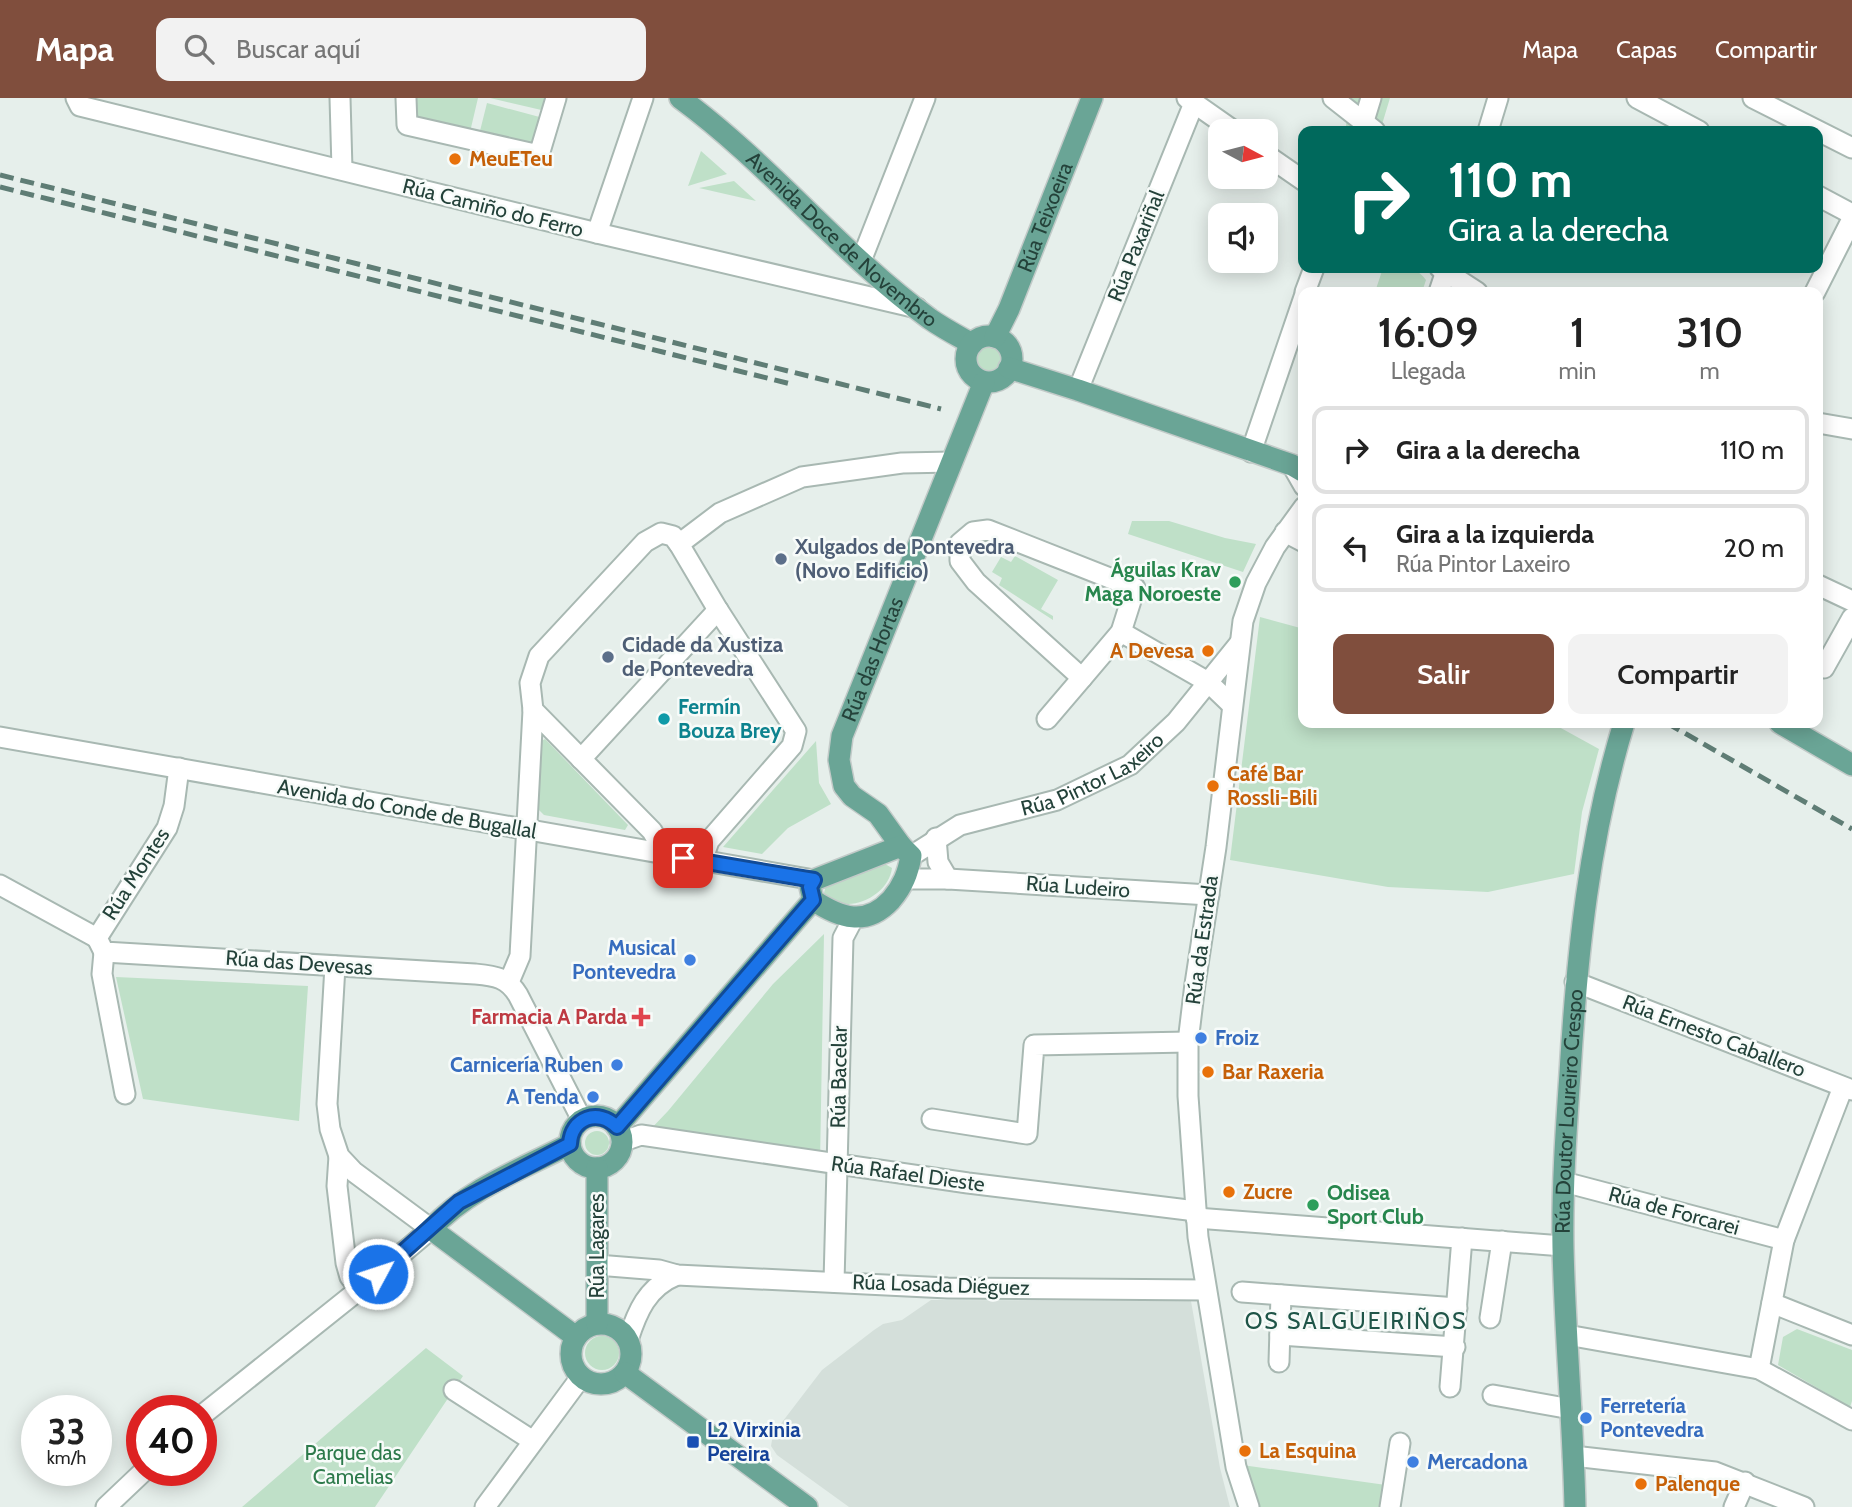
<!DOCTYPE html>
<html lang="es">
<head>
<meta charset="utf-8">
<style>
  body { margin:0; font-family:Cabin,sans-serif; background:#f2f2f2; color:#222; height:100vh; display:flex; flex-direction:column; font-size:26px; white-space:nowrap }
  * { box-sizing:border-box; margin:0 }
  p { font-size:23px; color:#767676 }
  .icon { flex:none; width:38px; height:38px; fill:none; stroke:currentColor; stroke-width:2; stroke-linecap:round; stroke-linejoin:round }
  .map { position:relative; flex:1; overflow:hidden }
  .sheet { position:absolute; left:1298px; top:189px; width:525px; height:441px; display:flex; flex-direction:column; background:#fff; border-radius:14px; box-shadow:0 4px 18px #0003 }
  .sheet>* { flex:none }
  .hud { position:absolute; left:1298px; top:28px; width:525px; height:147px; border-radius:14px; box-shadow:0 4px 18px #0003; background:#00695c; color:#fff; overflow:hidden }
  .needle { width:46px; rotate:97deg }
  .buttons { position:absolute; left:1208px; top:21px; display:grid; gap:14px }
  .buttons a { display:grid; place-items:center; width:70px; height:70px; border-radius:14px; background:#fff; box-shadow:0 4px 18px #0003; font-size:35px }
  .speed { position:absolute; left:21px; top:1297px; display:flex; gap:14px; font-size:35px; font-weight:700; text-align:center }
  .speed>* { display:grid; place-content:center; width:91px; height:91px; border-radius:50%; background:#fff; box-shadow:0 4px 18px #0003; line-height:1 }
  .speed small { font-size:18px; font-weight:400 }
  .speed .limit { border:10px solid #d22; background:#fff; color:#111 }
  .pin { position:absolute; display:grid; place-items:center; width:60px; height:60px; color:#fff; margin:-30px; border-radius:14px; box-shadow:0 4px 10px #0006 }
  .me { position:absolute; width:77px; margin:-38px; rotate:50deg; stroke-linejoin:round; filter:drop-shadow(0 0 5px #0008) }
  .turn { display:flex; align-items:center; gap:24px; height:147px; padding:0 35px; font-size:32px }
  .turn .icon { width:91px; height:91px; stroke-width:2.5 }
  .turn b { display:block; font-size:49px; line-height:60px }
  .eta { display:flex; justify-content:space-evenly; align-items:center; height:119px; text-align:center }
  .eta b { font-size:42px; font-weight:600; line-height:49px }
  .primary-button { display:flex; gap:14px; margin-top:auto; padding:14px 35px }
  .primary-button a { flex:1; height:80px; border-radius:14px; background:#804e3d; color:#fff; font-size:28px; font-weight:600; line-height:80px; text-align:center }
  .primary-button a+a { background:#f2f2f2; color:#222 }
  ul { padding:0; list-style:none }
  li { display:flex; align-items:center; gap:21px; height:88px; margin:0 14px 10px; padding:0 21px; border:4px solid #e0e0e0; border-radius:14px }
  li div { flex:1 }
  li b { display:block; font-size:26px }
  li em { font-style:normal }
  header { display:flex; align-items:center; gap:42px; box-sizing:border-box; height:98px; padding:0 35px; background:#804e3d; color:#fff }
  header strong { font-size:33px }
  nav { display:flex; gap:38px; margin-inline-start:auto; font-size:24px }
  .search { width:490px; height:63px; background:#f2f2f2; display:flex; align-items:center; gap:18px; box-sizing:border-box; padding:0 24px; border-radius:14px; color:#767676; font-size:26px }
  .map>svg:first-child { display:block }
</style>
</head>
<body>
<header>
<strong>Mapa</strong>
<div class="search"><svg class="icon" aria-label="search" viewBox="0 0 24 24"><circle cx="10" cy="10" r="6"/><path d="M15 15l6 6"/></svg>Buscar aquí</div>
<nav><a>Mapa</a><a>Capas</a><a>Compartir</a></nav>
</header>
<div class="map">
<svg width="1852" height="1409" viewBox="0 0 1852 1409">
  <rect width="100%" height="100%" fill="#e6efeb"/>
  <path fill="#d4dfda" d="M 931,1202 L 1191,1203 L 1220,1370 L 1230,1409 L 849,1409 L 777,1357 L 771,1348 L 773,1336 L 822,1272 L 874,1232 L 883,1226 L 902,1222 Z"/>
  <path fill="#bfe0c8" d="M 414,0 L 478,0 L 470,34 L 415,22 Z
    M 490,0 L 554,0 L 550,14 Z
    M 1329,0 L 1390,0 L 1380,33 L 1345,33 C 1350,20 1339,7 1329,0 Z
    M 487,5 L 547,21 L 538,50 L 479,37 Z
    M 701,53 L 727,76 L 688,88 Z
    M 734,83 L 756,103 L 699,90 Z
    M 1383,170 C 1402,170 1414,166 1426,182 L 1422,194 L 1375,194 Z
    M974 261a14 14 0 1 1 28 0a14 14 0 1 1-28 0Z
    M 1132,423 L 1169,423 L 1225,440 L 1256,446 L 1243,474 L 1128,436 Z
    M 1015,458 L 1058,482 L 1041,511 L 1053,518 L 1053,522 L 999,487 L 1002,480 L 992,474 L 1001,459 L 1011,464 Z
    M 1260,519 L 1304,531 L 1304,625 L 1557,625 L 1559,629 L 1599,651 L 1582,714 L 1574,776 L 1488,794 L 1388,789 L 1230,762 Z
    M 545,641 L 628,727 L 625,732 L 544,717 L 538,711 L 538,645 Z
    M 816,643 L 819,685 L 831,706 L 788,730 L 762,756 L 723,749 Z
    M 885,766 L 892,770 C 889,798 845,820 824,795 L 826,787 Z
    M 824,836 L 820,1066 L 647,1035 L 668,1013 L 773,886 Z
    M 116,879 L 308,888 L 299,1023 L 143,1001 Z
    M585 1045a12 12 0 1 1 24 0a12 12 0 1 1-24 0Z
    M 1797,1231 L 1852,1252 L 1852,1303 L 1850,1309 L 1778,1267 L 1783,1239 Z
    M585 1255a17 17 0 1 1 34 0a17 17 0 1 1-34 0Z
    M 426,1250 L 463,1278 L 375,1409 L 242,1409 Z
    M 1235,1366 L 1393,1388 L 1390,1409 L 1249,1409 Z"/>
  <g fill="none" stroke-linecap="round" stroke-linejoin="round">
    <defs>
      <g id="minor">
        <path d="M 76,0 L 80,8 L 597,135 L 917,210"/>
        <path d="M 340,0 L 342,71"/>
        <path d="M 406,0 L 407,27 L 539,57 L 556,0"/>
        <path d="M 1187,0 L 1234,33"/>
        <path d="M 1333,0 L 1375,33"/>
        <path d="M 1637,0 L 1699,33"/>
        <path d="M 1753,0 L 1852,50"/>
        <path d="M 1364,23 L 1371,0"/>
        <path d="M 1488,33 L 1498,0"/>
        <path d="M 1265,56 L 1304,83"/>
        <path d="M 1818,98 L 1852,116"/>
        <path d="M 597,135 L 643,0"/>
        <path d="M 861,163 L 925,0"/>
        <path d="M 1440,170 L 1477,194"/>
        <path d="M 1305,194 L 1314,170"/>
        <path d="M 1439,194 L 1447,170"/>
        <path d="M 1815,194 L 1852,121"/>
        <path d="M 1078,292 L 1194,5"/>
        <path d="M 1818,325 L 1852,331"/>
        <path d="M 1251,354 L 1304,199"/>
        <path d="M 1292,367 L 1304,388"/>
        <path d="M 988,432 L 1135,490 L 1121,534 L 1082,580 L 976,484 L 960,463 L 960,445 L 973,434 Z"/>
        <path d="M 1285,434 L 1304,444"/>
        <path d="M 679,446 L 720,415 L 802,379 L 902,365 L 952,364"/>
        <path d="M 1818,487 L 1852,503"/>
        <path d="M 1121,534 L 1208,584 L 1232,607"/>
        <path d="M 1824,570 L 1852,520"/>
        <path d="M 1047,621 L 1082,580"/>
        <path d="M 0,639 L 814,782"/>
        <path d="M 581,661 L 718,512"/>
        <path d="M 936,740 L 938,764 L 948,781"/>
        <path d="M 665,756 L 652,733 L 533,612 L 530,585 L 539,558 L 645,444 L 661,435 L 673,438 L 679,446 L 718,512 L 796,633 L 792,648 L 709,743 L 702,763"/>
        <path id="s1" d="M 911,758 L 960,727 L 1057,702 L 1130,667 L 1176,624 L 1239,546"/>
        <path d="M 906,781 L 948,781 L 1209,797"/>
        <path d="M 0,787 L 97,840"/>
        <path d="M 97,840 L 104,854 L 475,876 C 495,878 507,879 518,897 L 582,1022"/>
        <path d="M 97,840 L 167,730 L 174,708 L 179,670"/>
        <path d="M 104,854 L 102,876 L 125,996"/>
        <path d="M 509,884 L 520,858 L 533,612"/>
        <path d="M 1575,884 L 1852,992"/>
        <path d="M 932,1021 L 1027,1036 L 1034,947 L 1188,944"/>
        <path d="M 621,1044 L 641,1037 L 968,1085 L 1196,1113"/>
        <path d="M 339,1058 L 337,1088 L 346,1165 L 350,1179 L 360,1191"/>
        <path d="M 1564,1084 L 1784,1142"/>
        <path d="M 1196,1120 L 1563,1148"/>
        <path d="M 597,1167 L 659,1172 L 677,1177 L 948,1190 L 1206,1192"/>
        <path d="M 834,1184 L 843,840 L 854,819"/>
        <path d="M 1242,1194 L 1457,1210"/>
        <path d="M 1772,1205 L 1852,1237"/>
        <path d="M 1490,1220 L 1502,1143"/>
        <path d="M 1280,1237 L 1455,1249"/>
        <path d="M 1567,1237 L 1759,1271 L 1852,1322"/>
        <path d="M 628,1242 C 637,1214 647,1189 677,1177"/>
        <path d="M 1279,1264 L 1281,1197"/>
        <path d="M 1759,1271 L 1784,1142 L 1843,989"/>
        <path d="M 1450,1289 L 1462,1140"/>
        <path d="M 454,1292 L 533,1343"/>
        <path d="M 1493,1297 L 1571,1311"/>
        <path d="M 201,1318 L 360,1191 L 431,1131 L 354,1074 L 339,1058 L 330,1031 L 327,1006 L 335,868"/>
        <path d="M 1573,1358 L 1715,1374 L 1804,1409"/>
        <path d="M 106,1409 L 145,1372"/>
        <path d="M 485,1409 L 581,1279"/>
        <path d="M 1249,1409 L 1236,1369 L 1198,1139 L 1188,998 L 1188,944 L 1195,886 L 1216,749 L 1243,523 L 1256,485 L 1275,449 L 1304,409"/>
        <path d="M 1390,1409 L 1400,1345"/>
        <path d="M 1734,1409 L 1745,1384"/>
      </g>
      <g id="major">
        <path id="s2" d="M 680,0 C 770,66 840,155 930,221 C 943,230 958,238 972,246"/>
        <circle cx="989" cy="261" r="23"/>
        <path id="s3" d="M 995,239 L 1009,211 L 1092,0"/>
        <path d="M 1009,270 L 1078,292 L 1292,367 L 1304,374"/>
        <path d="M 1780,625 L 1852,667"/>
        <path id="s4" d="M 901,748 L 878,716 L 852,698 L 844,688 L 839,662 L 842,638 L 984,284"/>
        <path d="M 901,748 L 911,758 C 908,775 903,788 891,802 C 866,829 840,820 813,802 L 810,789 L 814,782 Z"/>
        <circle cx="596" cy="1044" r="26"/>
        <path d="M 617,1029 L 813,802"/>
        <path d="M 570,1046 C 522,1071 469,1090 431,1131 L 576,1239"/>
        <circle cx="601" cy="1256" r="30"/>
        <path d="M 597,1226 L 597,1070"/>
        <path d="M 625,1275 L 807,1409"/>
        <path id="s5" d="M 1575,1409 C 1573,1322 1565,1236 1563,1150 C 1562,1091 1566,1033 1570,975 C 1577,856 1589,739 1624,625"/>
      </g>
    </defs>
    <use href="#minor" stroke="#a8b8b2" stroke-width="23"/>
    <use href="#major" stroke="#c2cac8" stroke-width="24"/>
    <use href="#minor" stroke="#fff" stroke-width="19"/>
    <use href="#major" stroke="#6aa596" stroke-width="21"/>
    <path stroke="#5f7d75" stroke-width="5" stroke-dasharray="14 7" stroke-linecap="butt" d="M 0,77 L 941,311
      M 0,89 L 791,286
      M 1667,625 L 1852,731"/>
  </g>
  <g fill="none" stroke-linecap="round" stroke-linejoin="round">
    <defs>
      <path id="route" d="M 378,1176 L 459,1104 L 570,1046 C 571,1020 598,1010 617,1029 L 813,802 L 810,789 L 814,782 L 683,760"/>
    </defs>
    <use href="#route" stroke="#114b97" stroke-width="18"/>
    <use href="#route" stroke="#1a73e8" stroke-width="12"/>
  </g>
  <g fill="#e8710a" stroke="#f7fbf9" stroke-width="2.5">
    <circle cx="455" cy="61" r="7"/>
    <circle cx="1208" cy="553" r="7"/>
    <circle cx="1213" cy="688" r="7"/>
    <circle cx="1208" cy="974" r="7"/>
    <circle cx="1229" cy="1094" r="7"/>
    <circle cx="1245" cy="1353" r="7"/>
    <circle cx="1641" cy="1386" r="7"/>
  </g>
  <g fill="#5c6f8a" stroke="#f7fbf9" stroke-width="2.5">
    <circle cx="781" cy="461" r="7"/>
    <circle cx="608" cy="559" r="7"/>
  </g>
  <g fill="#2e9e5b" stroke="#f7fbf9" stroke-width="2.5">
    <circle cx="1235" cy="484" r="7"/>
    <circle cx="1313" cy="1107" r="7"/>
  </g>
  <circle fill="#0f9aa8" stroke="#f7fbf9" stroke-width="2.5" cx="664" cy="621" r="7"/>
  <g fill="#3f7fe0" stroke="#f7fbf9" stroke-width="2.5">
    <circle cx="690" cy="862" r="7"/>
    <circle cx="1201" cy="940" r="7"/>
    <circle cx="617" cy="967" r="7"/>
    <circle cx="593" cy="999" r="7"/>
    <circle cx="1586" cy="1320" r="7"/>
    <circle cx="1413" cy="1364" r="7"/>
  </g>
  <path fill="#e0444e" stroke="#f7fbf9" stroke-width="2.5" d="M637.5 908.5h7v7h7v7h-7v7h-7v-7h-7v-7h7z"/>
  <rect fill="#1a4fb4" stroke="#f7fbf9" stroke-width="2.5" x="686" y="1337" width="14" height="14" rx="3.5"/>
  <g text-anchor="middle" stroke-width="5" stroke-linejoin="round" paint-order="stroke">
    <g font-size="21" font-weight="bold" fill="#c56008" stroke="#f7fbf9" text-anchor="start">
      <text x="469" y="68">MeuETeu</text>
      <text x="1194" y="560" text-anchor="end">A Devesa</text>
      <text x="1227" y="683">Café Bar<tspan x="1227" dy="24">Rossli-Bili</tspan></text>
      <text x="1222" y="981">Bar Raxeria</text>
      <text x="1243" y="1101">Zucre</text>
      <text x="1259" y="1360">La Esquina</text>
      <text x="1655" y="1393">Palenque</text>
    </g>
    <g font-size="21" fill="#24423a" stroke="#f7fbf9">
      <text transform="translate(493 110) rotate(14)" y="7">Rúa Camiño do Ferro</text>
      <text dy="7" stroke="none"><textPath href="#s3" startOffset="130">Rúa Teixoeira</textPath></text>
      <text dy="7" stroke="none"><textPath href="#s2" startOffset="215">Avenida Doce de Novembro</textPath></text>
      <text transform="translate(1136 148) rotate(-68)" y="7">Rúa Paxariñal</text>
      <text dy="7" stroke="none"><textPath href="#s4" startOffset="217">Rúa das Hortas</textPath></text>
      <text dy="7" stroke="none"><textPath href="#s1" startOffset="201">Rúa Pintor Laxeiro</textPath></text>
      <text transform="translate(407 711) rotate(10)" y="7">Avenida do Conde de Bugallal</text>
      <text transform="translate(136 776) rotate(-57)" y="7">Rúa Montes</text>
      <text transform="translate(1078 789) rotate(4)" y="7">Rúa Ludeiro</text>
      <text transform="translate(1202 842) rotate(-82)" y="7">Rúa da Estrada</text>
      <text transform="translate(299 865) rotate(4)" y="7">Rúa das Devesas</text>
      <text transform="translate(1714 938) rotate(21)" y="7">Rúa Ernesto Caballero</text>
      <text transform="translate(839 979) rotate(-89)" y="7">Rúa Bacelar</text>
      <text dy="7" stroke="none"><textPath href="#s5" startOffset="396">Rúa Doutor Loureiro Crespo</textPath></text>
      <text transform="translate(908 1076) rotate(8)" y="7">Rúa Rafael Dieste</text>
      <text transform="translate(1674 1113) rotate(15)" y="7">Rúa de Forcarei</text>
      <text transform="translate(597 1148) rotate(-90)" y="7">Rúa Lagares</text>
      <text transform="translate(941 1187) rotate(2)" y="7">Rúa Losada Diéguez</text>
    </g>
    <g font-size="21" font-weight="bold" fill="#4e5e75" stroke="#f7fbf9" text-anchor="start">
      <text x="795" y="456">Xulgados de Pontevedra<tspan x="795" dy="24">(Novo Edificio)</tspan></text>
      <text x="622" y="554">Cidade da Xustiza<tspan x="622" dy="24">de Pontevedra</tspan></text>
    </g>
    <g font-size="21" font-weight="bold" fill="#27864d" stroke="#f7fbf9" text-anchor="end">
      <text x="1221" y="479">Águilas Krav<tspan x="1221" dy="24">Maga Noroeste</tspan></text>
      <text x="1327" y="1102" text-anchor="start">Odisea<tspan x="1327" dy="24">Sport Club</tspan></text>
    </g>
    <g font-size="21" font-weight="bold" fill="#0d838f" stroke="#f7fbf9" text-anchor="start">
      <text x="678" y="616">Fermín<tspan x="678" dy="24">Bouza Brey</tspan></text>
    </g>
    <g font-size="21" font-weight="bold" fill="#366cbe" stroke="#f7fbf9" text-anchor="end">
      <text x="676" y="857">Musical<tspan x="676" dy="24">Pontevedra</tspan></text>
      <text x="1215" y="947" text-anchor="start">Froiz</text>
      <text x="603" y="974">Carnicería Ruben</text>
      <text x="579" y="1006">A Tenda</text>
      <text x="1600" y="1315" text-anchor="start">Ferretería<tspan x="1600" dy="24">Pontevedra</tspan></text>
      <text x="1427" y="1371" text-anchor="start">Mercadona</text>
    </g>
    <g font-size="21" font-weight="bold" fill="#be3a42" stroke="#f7fbf9" text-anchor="end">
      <text x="627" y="926">Farmacia A Parda</text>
    </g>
    <g font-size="21" font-weight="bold" fill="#164399" stroke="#f7fbf9" text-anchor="start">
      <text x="707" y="1339">L2 Virxinia<tspan x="707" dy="24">Pereira</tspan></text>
    </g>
    <g font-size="21" fill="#2d7a4b" stroke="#f7fbf9">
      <text x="353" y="1362">Parque das<tspan x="353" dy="24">Camelias</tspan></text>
    </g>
    <g font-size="23" letter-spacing="2" fill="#1f5548" stroke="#f7fbf9">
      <text x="1356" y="1231">OS SALGUEIRIÑOS</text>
    </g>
  </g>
</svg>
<div class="buttons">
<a><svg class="needle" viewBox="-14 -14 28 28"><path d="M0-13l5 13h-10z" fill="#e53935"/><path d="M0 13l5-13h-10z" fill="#767676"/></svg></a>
<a><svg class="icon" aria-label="sound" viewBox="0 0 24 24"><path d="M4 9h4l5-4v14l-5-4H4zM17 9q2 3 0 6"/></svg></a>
</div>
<div class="speed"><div>33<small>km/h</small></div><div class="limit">40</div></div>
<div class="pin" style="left:683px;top:760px;background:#d93025"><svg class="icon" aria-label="arrive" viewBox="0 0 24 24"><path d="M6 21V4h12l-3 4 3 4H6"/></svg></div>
<svg class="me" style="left:378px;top:1176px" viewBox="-20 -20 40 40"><circle r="17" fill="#1a73e8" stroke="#fff" stroke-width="3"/><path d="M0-11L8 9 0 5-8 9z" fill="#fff"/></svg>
<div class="hud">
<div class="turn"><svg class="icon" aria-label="right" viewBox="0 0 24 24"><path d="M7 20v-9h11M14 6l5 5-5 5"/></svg><div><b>110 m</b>Gira a la derecha</div></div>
</div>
<section class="sheet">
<div class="eta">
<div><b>16:09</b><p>Llegada</p></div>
<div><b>1</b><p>min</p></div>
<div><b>310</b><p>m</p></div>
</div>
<ul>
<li><svg class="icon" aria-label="right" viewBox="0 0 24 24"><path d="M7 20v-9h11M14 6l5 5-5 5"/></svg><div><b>Gira a la derecha</b></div><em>110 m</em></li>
<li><svg class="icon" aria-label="left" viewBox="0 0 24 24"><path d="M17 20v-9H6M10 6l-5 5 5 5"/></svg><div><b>Gira a la izquierda</b><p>Rúa Pintor Laxeiro</p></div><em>20 m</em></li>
</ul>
<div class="primary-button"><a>Salir</a><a>Compartir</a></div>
</section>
</div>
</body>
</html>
